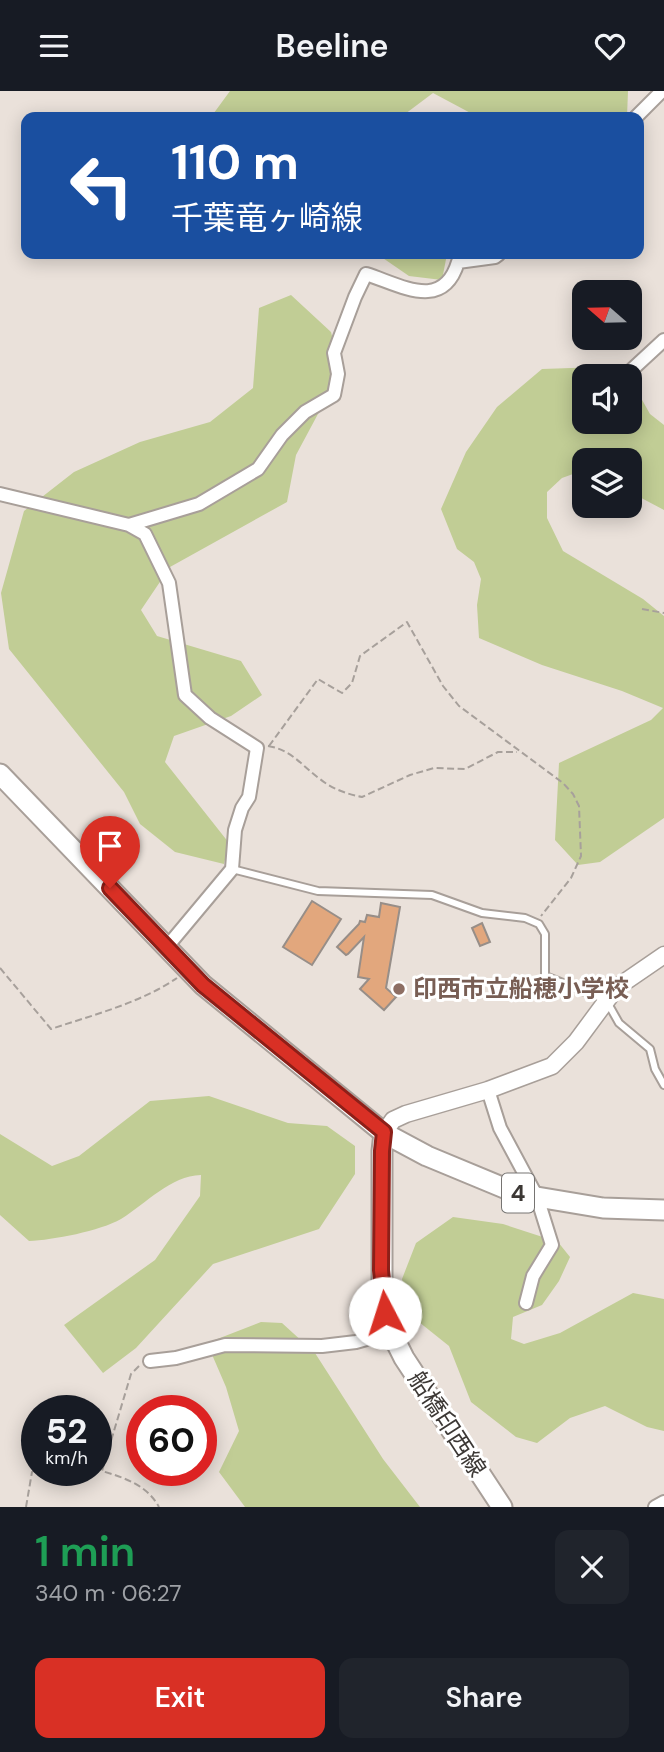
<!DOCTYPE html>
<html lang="en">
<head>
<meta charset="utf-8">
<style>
  body { margin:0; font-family:"DM Sans","Noto Sans JP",sans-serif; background:#20242c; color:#f1f3f6; height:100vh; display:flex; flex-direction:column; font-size:26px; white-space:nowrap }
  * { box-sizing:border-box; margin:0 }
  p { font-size:23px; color:#9ea1a6 }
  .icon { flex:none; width:38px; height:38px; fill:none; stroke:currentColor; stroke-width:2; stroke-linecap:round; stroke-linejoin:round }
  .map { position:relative; height:1416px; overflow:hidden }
  .panel { display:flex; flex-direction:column; background:#171b24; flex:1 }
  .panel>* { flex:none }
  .hud { position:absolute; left:21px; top:21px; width:623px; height:147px; border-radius:14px; box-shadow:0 4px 18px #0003; background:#1a4fa0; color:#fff; overflow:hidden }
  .needle { width:46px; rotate:290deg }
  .fabs { position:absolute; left:572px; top:189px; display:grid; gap:14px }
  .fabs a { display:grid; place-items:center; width:70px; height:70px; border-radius:14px; background:#171b24; box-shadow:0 4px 18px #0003; font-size:35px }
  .speed { position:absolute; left:21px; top:1304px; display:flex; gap:14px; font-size:35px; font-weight:700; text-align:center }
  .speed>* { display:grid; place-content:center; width:91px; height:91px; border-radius:50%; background:#171b24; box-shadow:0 4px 18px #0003; line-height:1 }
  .speed small { font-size:18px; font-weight:400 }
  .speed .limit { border:10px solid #d22; background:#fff; color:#111 }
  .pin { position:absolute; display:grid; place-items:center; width:60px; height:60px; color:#fff; margin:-72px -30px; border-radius:50% 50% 50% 0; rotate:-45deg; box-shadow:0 0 7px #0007 }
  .pin .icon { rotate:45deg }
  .me { position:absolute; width:77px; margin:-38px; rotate:355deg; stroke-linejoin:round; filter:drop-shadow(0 0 5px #0008) }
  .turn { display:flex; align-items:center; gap:24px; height:147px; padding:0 35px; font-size:32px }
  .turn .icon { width:91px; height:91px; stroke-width:2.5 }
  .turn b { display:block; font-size:49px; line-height:60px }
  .round { display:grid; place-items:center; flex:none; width:74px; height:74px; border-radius:14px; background:#20242c }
  .summary { display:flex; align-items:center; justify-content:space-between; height:119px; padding:0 35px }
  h1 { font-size:42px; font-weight:600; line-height:52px; color:#1e9e55 }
  .primary-button { display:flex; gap:14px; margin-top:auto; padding:14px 35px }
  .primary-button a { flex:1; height:80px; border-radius:14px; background:#d93025; color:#fff; font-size:28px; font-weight:600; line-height:80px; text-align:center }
  .primary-button a+a { background:#20242c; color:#f1f3f6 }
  header { display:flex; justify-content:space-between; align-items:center; height:91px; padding:0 35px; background:#171b24; font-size:32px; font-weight:600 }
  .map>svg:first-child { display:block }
</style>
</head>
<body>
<header><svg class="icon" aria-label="menu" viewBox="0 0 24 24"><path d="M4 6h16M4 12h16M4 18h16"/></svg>Beeline<svg class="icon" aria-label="heart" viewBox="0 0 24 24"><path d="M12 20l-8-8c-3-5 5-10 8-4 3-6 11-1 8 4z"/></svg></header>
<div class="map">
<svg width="664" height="1416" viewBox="0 0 664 1416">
  <rect width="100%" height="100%" fill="#eae1da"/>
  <path fill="#c1cd95" d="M 230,0 L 628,0 L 627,26 L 478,26 L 433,2 L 401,26 L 211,26 Z
    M 377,163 L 447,163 L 442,189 L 409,185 Z
    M 291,204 L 331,241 L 341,280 L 296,364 L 287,411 L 170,476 L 141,519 L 157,545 L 241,570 L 262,604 L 231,625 L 174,645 L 165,671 L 229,752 L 224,773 L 175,761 L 140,733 L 124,701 L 9,558 L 1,502 L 24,420 L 74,381 L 140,351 L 210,331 L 253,297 L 259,217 Z
    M 601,276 L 620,285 L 584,285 L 584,331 L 630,331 L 630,290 L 632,291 L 650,323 L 664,334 L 664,419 L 630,401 L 630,369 L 584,369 L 584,379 L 562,387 L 547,401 L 547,427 L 563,460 L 643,508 L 664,525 L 664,727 L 600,771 L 578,774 L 555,749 L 559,672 L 651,629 L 663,617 L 622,600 L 542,574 L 479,547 L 477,514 L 481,488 L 474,471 L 457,458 L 441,418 L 466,361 L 497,316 L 542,278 Z
    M 209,1005 L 288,1032 L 327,1035 L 355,1055 L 355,1083 L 319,1138 L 213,1173 L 136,1257 L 103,1282 L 64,1234 L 155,1169 L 200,1105 L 201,1084 C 170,1085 147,1112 121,1128 C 100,1140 53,1149 29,1150 L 0,1124 L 0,1043 L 52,1075 L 79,1065 L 150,1010 Z
    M 453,1126 L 503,1133 L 558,1151 L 570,1166 L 559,1190 L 542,1214 L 513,1226 L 511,1248 L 524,1253 L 560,1242 L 633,1202 L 664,1208 L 664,1340 L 647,1336 L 605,1315 L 570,1327 L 537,1352 L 516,1346 L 471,1311 L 449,1255 L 409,1223 L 402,1188 L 416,1152 Z
    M 261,1231 L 282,1232 L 315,1262 L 383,1368 L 420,1416 L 245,1416 L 219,1381 L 239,1340 L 226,1296 L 207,1252 Z"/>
  <path fill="#e2a77d" stroke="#978e88" stroke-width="2" d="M 312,810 L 341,828 L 312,874 L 283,856 Z
    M 381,812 L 400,816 L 386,897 L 396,906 L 384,919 L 360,898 L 369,888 L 358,886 L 364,846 L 348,863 L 346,864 L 337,856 L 359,833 L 360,830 L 365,831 L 367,824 L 379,826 Z
    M 482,832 L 490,851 L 480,855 L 472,837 Z"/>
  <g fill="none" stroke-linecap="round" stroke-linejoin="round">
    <defs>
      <path id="service" d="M 232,778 L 318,800 L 432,804 L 482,822 L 525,827 L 539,833 L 545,843 L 545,885 L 606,909 L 619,932 L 650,958 L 655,978 L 664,994"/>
      <path id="minor" d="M 636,26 L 662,0
        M 625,285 L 664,249
        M 0,403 L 129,434
        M 166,857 L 232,778 L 235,739 L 242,717 L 249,706 L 257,657 L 210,627 L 185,604 L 169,492 L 145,443 L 129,434 L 199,413 L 258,378 L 282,344 L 305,321 L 334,304 L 338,283 L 334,262 L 355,206 L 366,183 C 401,194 443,221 458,171 L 495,166 L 499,163
        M 488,999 L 500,1037 L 537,1106 L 552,1154 L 533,1185 L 526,1212
        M 150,1270 L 176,1267 L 225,1254 L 322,1255 L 356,1251 L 391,1241
        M 655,1416 L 664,1411"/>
      <path id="tertiary" d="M 384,1042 L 393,1029 L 406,1023 L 488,999 L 552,975 L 576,951 L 616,897 L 664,864"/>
      <path id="primary" d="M 0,683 L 203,894 L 384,1042 L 427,1065 L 509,1099 L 537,1106 L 603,1117 L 664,1119
        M 384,1042 L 382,1060 L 382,1203 L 391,1241 L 404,1267 L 502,1416"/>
    </defs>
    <use href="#service" stroke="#a89f99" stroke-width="10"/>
    <use href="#minor" stroke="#a89f99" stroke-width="16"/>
    <use href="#tertiary" stroke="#a89f99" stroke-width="19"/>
    <use href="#primary" stroke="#a89f99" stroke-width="23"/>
    <path stroke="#a7a09b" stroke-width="2" stroke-dasharray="7 3.5" stroke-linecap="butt" d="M 642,518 L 664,522
      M 268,655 C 292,659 302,675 320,688 C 332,698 347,703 362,706 L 410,684 L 434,677 L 465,678 L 498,661 L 517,661
      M 269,655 L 318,588 L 342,602 L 352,592 L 360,565 L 407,531 L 443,595 L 459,615 L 563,692 L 573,703 L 579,715 L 581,765 L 571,787 L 541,825
      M 0,877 L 51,938 C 93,924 140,912 177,887
      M 139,1275 L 131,1283 L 102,1380 C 125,1387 147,1394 159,1416
      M 26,1416 L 32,1381 L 37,1378"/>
    <use href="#service" stroke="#fff" stroke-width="6"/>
    <use href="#minor" stroke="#fff" stroke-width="12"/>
    <use href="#tertiary" stroke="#fff" stroke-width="16"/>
    <use href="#primary" stroke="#fff" stroke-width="19"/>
  </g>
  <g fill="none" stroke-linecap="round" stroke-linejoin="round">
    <defs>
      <path id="route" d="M 110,797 L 203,894 L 384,1041 L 382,1060 L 381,1179 L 385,1222"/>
    </defs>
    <use href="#route" stroke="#8d1f18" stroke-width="18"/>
    <use href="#route" stroke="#d93025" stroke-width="12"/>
  </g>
  <circle fill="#8d6e63" stroke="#fff" stroke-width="2.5" cx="399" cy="898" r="7"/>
  <g text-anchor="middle" stroke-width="6" stroke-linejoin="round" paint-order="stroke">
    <rect fill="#fff" stroke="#767472" stroke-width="2" x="502" y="1082.5" width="32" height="39" rx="5"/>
    <g font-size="23" font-weight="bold" fill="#3c3835">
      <text x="518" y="1110">4</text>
    </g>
    <g font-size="24" font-weight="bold" fill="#785e54" stroke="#fff" text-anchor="start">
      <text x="413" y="906">印西市立船穂小学校</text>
    </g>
    <g font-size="24" fill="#3c3835" stroke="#fff">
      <text transform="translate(447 1333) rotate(57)" y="8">船橋印西線</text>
    </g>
  </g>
</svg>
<div class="fabs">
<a><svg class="needle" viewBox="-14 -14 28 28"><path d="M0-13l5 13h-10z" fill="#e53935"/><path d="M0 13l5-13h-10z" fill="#9ea1a6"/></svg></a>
<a><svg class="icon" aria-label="sound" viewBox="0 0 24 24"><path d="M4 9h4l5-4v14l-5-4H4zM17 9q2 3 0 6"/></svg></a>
<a><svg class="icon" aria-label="layers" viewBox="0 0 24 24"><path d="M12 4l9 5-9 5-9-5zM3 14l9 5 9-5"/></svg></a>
</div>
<div class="speed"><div>52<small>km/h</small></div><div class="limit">60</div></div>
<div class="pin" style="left:110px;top:797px;background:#d93025"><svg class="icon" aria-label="arrive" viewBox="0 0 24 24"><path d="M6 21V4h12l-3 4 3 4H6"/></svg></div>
<svg class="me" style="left:385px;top:1222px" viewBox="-20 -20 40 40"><circle r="19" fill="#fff"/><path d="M0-13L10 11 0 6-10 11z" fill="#d93025"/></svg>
<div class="hud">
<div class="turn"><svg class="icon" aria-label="left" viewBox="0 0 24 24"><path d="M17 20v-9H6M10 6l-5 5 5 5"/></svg><div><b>110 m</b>千葉竜ヶ崎線</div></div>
</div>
</div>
<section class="panel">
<div class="summary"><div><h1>1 min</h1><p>340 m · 06:27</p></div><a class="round"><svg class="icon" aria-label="close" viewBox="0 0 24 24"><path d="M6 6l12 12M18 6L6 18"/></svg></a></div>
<div class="primary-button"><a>Exit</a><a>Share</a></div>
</section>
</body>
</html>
